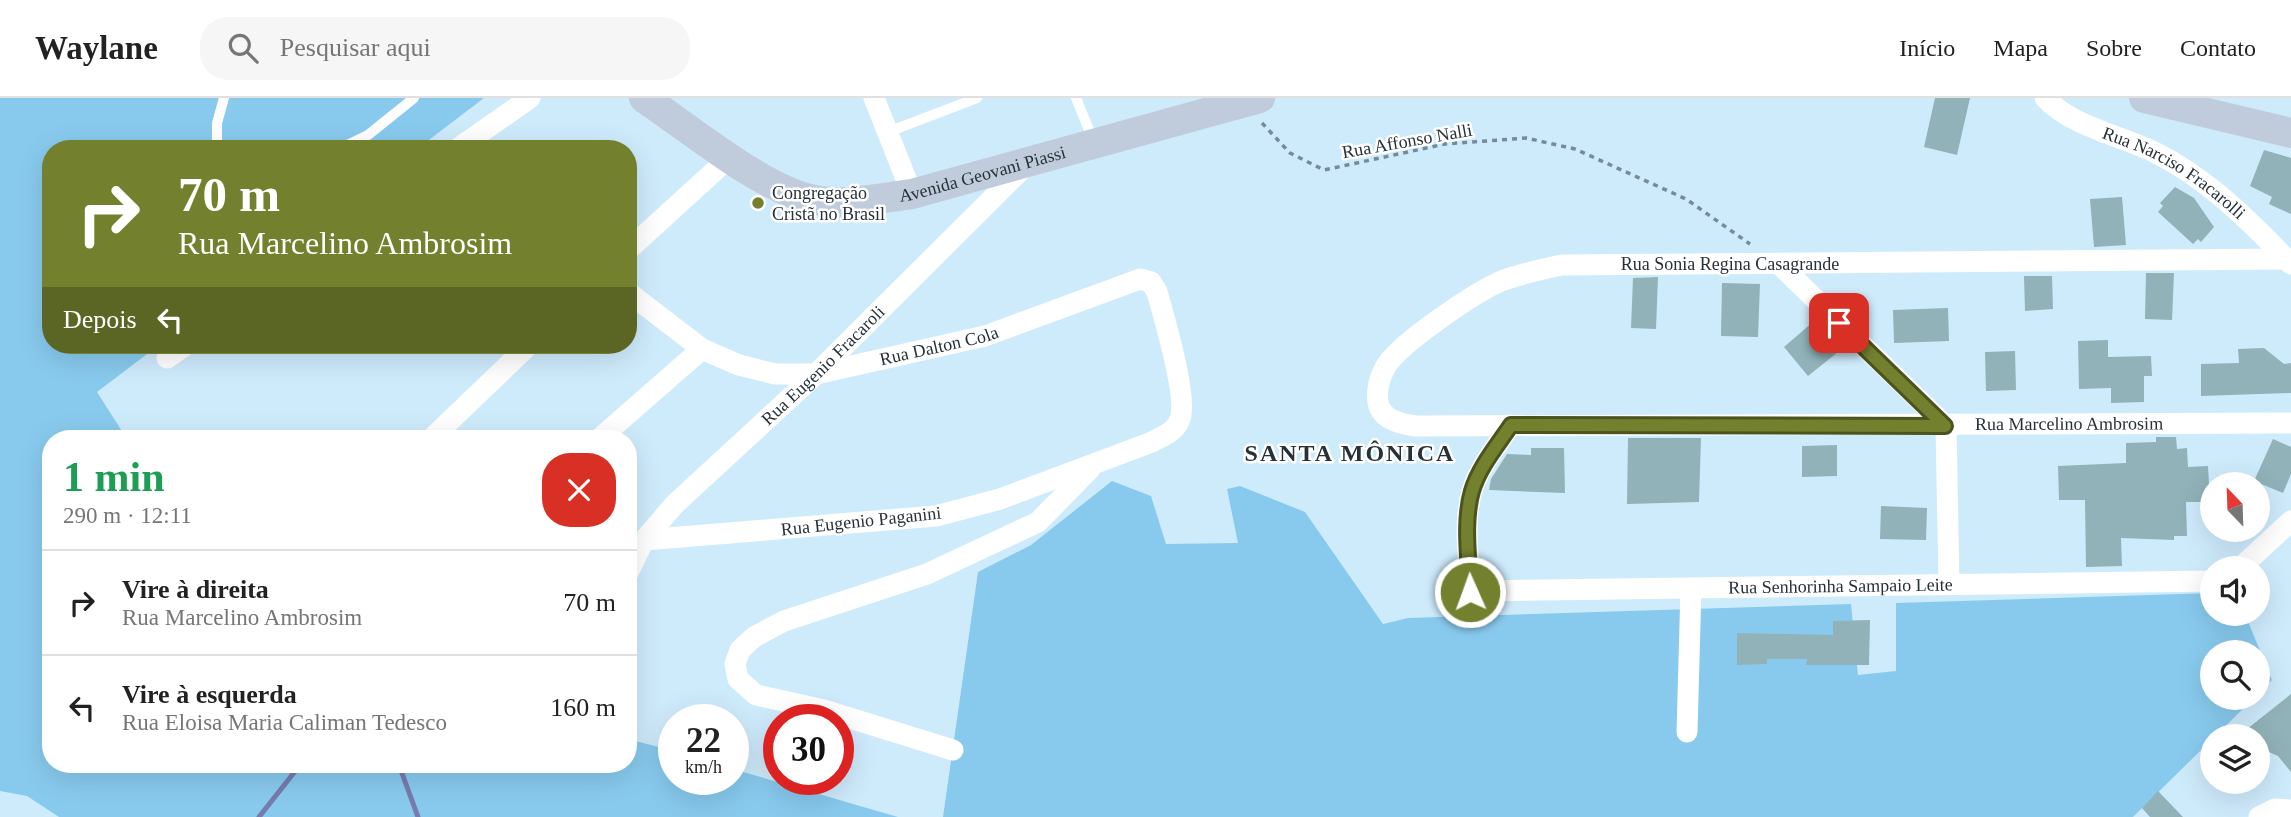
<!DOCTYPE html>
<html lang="pt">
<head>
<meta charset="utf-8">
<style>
  body { margin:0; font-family:Georgia,serif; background:#f6f6f6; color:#222; height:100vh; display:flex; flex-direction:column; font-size:26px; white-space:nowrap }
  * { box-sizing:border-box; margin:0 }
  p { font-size:23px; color:#767676 }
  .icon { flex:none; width:38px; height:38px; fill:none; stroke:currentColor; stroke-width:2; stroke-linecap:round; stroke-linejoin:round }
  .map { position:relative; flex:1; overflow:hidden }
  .drawer { position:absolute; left:42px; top:332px; width:595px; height:343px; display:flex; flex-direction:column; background:#fff; border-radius:28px; box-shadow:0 7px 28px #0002 }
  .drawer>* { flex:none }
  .top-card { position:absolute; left:42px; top:42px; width:595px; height:214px; border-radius:28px; box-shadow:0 7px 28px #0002; background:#73802e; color:#fff; overflow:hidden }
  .needle { width:46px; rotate:337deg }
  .buttons { position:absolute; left:2200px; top:374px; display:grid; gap:14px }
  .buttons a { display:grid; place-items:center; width:70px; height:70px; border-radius:50%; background:#fff; box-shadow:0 7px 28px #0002; font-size:35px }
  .speed { position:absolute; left:658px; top:606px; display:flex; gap:14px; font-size:35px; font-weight:700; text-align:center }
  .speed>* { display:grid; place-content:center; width:91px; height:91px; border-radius:50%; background:#fff; box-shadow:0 7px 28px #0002; line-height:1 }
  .speed small { font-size:18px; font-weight:400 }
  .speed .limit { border:10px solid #d22; background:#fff; color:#111 }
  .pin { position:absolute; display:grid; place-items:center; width:60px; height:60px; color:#fff; margin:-30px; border-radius:14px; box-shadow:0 4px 10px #0006 }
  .me { position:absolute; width:77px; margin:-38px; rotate:358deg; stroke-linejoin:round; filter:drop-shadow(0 0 5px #0008) }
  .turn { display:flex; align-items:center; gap:24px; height:147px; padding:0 21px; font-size:32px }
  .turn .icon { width:91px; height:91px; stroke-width:2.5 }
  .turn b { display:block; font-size:49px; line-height:60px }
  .then { display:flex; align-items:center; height:66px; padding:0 21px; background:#0003; gap:14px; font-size:26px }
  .round { display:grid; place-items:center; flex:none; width:74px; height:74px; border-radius:28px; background:#f6f6f6 }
  .head { display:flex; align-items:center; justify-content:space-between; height:119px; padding:0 21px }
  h1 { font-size:42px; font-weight:700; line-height:52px; color:#1e9e55 }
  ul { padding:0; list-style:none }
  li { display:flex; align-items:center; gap:21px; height:105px; padding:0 21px; border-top:2px solid #e0e0e0 }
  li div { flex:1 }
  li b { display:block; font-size:26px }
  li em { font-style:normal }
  header { display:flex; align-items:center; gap:42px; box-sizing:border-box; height:98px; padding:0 35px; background:#fff; border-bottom:2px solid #e0e0e0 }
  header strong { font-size:33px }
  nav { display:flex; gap:38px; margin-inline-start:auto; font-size:24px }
  .search { width:490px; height:63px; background:#f6f6f6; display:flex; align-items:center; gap:18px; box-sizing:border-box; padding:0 24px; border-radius:28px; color:#767676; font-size:26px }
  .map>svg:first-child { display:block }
</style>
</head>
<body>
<header>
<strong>Waylane</strong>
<div class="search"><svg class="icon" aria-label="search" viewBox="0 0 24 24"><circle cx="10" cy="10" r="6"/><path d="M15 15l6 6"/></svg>Pesquisar aqui</div>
<nav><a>Início</a><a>Mapa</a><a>Sobre</a><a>Contato</a></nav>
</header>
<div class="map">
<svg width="2291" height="719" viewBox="0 0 2291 719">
  <rect width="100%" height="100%" fill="#ceebfc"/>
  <path fill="#88caee" d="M 0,0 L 484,0 L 417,51 L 51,51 L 51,247 L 159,247 L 97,294 L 127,341 L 51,341 L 51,667 L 628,667 L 628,641 L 674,653 L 674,681 L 733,681 L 733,671 L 898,719 L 59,719 L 27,698 L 0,693 Z
    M 1112,383 L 1151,398 L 1166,446 L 1238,445 L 1227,391 L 1240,388 L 1305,414 L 1383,526 L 1408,520 L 1851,506 L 1858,577 L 1896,573 L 1896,505 L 2212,495 L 2212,516 L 2245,516 L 2272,582 L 2258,596 L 2258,555 L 2212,555 L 2212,600 L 2254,600 L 2133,719 L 943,719 L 978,474 L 1031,447 Z"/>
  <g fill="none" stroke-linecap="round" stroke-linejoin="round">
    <path stroke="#767dad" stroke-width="5" d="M 399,667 L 418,719
      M 259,719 L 300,667"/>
  </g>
  <path fill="#90b2b8" d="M 1935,0 L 1970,0 L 1957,57 L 1924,49 Z
    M 2264,52 L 2291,60 L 2291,116 L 2269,106 L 2272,99 L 2250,88 Z
    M 2175,89 L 2194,100 L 2214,129 L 2201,144 L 2198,141 L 2193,146 L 2158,114 L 2163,108 L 2160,105 Z
    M 2122,99 L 2126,147 L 2094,149 L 2090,101 Z
    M 2146,175 L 2174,175 L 2172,222 L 2145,221 Z
    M 2024,178 L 2052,178 L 2053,211 L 2025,213 Z
    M 1658,179 L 1656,231 L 1631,230 L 1633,180 Z
    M 1722,185 L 1760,186 L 1758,239 L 1721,238 Z
    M 1948,210 L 1949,243 L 1894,245 L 1893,212 Z
    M 1813,224 L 1838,254 L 1808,278 L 1784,249 Z
    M 2108,242 L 2108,259 L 2151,258 L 2152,278 L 2144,278 L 2144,304 L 2111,305 L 2111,290 L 2079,291 L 2078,243 Z
    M 2264,250 L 2284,266 L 2291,265 L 2291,295 L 2201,298 L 2201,266 L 2239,265 L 2238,251 Z
    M 2015,253 L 2016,292 L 1986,293 L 1985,254 Z
    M 2156,339 L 2176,339 L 2177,351 L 2187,350 L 2188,369 L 2208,368 L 2210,404 L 2186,404 L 2187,438 L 2174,438 L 2174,442 L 2121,440 L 2122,468 L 2086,469 L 2085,402 L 2059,402 L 2058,368 L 2126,365 L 2126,345 L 2156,344 Z
    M 1628,340 L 1701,340 L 1699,404 L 1627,406 Z
    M 2273,341 L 2291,349 L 2291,376 L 2283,395 L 2254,383 Z
    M 1837,347 L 1837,378 L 1802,379 L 1802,348 Z
    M 1531,350 L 1564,350 L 1565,395 L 1489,392 L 1491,381 L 1507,356 L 1531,357 Z
    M 1881,408 L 1927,410 L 1926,442 L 1880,441 Z
    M 1870,522 L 1869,567 L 1806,567 L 1807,561 L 1767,561 L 1767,566 L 1737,567 L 1737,535 L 1833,537 L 1833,523 Z
    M 2291,596 L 2291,674 L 2278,658 L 2262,651 L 2258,639 L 2247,631 Z
    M 2158,693 L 2183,719 L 2150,719 L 2142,710 Z"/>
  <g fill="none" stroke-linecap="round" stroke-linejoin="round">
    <path stroke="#778b97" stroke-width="3.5" stroke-dasharray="5 5" stroke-linecap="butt" d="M 1262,25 L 1290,55 L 1324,72 L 1445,46 L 1526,40 L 1575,51 L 1686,101 L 1750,146"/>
    <path stroke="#fff" stroke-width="10" d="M 1076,0 L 1094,44
      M 888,34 L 977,0
      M 217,51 L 217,25 L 224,0
      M 339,51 L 368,37 L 414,0"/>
    <g stroke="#fff" stroke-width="21">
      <path d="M 874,0 L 912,96"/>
      <path id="s1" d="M 2045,0 C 2073,29 2119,37 2154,54 C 2207,80 2251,124 2291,166"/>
      <path d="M 457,51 L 530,0"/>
      <path d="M 628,152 L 730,59"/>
      <path id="s2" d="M 2286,161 L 1562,167 C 1543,171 1523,175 1504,182 C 1478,192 1400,245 1386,268 C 1380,278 1376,292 1378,304 C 1381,322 1401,326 1416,328 L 2291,325"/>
      <path d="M 1779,166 L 1946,328 L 1949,486"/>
      <path id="s3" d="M 628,194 L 702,251 L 739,267 L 775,276 L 816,276 L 985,238 L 1140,181 L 1151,184 L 1157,194 C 1164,219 1188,300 1180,321 C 1176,334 1162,338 1152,344 L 1000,401 L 936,418 L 644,442"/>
      <path d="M 167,260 L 186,247"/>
      <path id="s4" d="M 1511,327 C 1497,348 1479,369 1472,393 C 1463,424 1469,462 1470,493 L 2212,483"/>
      <path d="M 431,341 L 529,247"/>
      <path d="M 599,341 L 702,251"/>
      <path d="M 2239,471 L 2291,423"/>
      <path id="s5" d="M 628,475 L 644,442 L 675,406 L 816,276 L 1026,67"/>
      <path d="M 1687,634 L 1691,490"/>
      <path d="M 953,652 L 824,612 L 756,597 L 738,581 L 735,566 L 740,552 L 754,539 L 784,523 L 927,476 L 1038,424 L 1090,371"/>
      <path d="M 2259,719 L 2275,711 L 2291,712"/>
    </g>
    <g stroke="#c0ccdb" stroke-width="30">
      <path id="s6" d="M 644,0 C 690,31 758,88 810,101 C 842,109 880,100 912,96 L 1260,0"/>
      <path d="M 2144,0 L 2291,35"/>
    </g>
  </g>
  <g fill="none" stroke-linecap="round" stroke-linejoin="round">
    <defs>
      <path id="route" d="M 1470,494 C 1469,462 1463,424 1472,393 C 1479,369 1497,348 1511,327 L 1945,328 L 1839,225"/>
    </defs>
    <use href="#route" stroke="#4b531e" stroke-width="18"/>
    <use href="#route" stroke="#73802e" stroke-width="12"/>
  </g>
  <circle fill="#73802e" stroke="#fff" stroke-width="2.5" cx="758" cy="105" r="7"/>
  <g text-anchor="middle" stroke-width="5" stroke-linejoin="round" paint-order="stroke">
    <g font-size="18" fill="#263138" stroke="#fff">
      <text transform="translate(1407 43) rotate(-10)" y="6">Rua Affonso Nalli</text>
      <text dy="6" stroke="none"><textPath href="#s6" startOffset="371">Avenida Geovani Piassi</textPath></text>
      <text dy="6" stroke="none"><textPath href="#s1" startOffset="150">Rua Narciso Fracarolli</textPath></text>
      <text x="1730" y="172">Rua Sonia Regina Casagrande</text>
      <text dy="6" stroke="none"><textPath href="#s3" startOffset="338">Rua Dalton Cola</textPath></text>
      <text dy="6" stroke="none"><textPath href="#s5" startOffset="287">Rua Eugenio Fracaroli</textPath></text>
      <text dy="6" stroke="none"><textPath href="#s2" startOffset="1670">Rua Marcelino Ambrosim</textPath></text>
      <text transform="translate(861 423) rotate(-6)" y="6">Rua Eugenio Paganini</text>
      <text dy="6" stroke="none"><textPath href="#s4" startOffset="548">Rua Senhorinha Sampaio Leite</textPath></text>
    </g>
    <g font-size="18" fill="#263138" stroke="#fff" text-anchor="start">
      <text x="772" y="101">Congregação<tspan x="772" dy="21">Cristã no Brasil</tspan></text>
    </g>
    <g font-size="24" font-weight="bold" letter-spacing="2" fill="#263138" stroke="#fff">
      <text x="1350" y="363">SANTA MÔNICA</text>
    </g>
  </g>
</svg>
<div class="buttons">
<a><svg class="needle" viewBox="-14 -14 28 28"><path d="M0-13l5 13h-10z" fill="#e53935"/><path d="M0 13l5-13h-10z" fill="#767676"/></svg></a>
<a><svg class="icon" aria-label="sound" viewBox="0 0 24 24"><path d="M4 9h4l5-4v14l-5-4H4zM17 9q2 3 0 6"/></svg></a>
<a><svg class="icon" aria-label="search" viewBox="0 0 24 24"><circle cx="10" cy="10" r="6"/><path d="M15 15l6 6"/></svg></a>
<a><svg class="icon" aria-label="layers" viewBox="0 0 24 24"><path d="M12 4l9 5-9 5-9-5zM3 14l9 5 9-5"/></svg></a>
</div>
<div class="speed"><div>22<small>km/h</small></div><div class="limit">30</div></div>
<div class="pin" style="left:1839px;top:225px;background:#d93025"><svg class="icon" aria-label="arrive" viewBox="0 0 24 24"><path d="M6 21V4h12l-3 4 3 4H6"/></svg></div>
<svg class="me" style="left:1470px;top:494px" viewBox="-20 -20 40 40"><circle r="17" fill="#73802e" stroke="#fff" stroke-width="3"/><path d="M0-11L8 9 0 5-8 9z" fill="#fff"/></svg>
<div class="top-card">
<div class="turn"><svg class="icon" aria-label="right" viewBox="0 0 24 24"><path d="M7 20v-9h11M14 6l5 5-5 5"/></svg><div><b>70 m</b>Rua Marcelino Ambrosim</div></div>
<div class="then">Depois<svg class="icon" aria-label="left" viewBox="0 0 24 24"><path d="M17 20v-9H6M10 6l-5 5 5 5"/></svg></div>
</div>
<section class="drawer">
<div class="head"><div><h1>1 min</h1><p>290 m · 12:11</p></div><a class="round" style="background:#d93025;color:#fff"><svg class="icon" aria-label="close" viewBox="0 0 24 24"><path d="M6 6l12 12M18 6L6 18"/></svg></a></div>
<ul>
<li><svg class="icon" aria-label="right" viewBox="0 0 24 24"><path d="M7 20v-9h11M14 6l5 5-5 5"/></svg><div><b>Vire à direita</b><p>Rua Marcelino Ambrosim</p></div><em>70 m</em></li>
<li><svg class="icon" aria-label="left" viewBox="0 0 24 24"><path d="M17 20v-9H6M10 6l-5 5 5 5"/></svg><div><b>Vire à esquerda</b><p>Rua Eloisa Maria Caliman Tedesco</p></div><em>160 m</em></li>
</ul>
</section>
</div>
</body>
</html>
